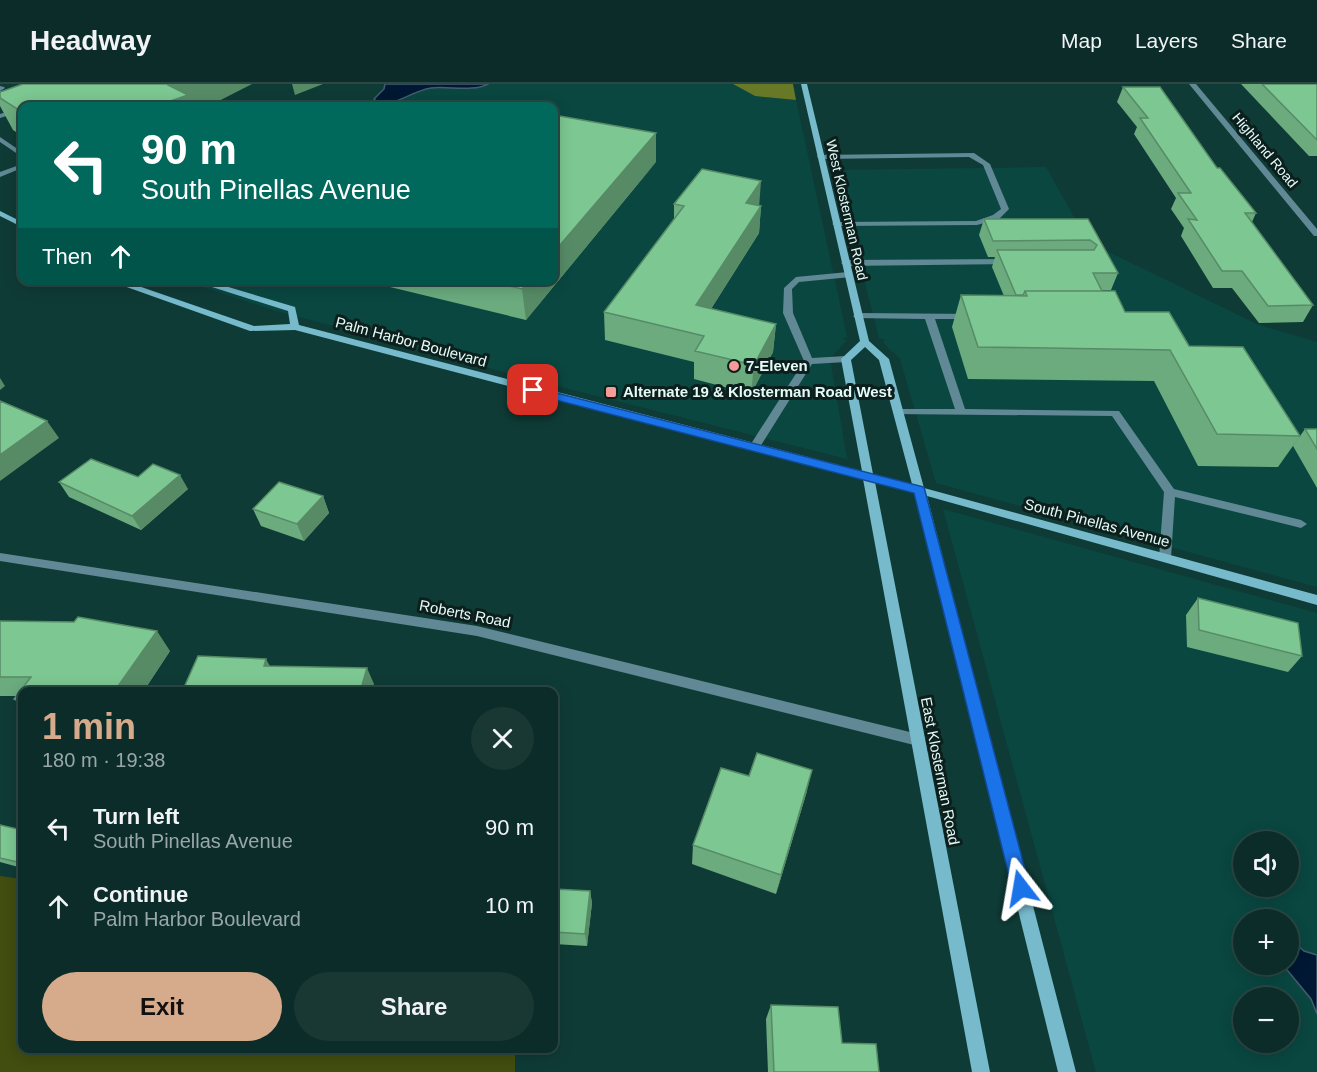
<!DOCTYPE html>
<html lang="en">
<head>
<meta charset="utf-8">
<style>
  body { margin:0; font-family:Helvetica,sans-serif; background:#193834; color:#f1f3f6; height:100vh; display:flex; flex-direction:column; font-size:22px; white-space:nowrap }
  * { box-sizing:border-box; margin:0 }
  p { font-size:20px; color:#9aa7a8 }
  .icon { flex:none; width:33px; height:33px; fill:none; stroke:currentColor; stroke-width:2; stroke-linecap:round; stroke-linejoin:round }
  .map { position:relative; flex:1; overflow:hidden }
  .side { position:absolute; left:18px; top:603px; width:540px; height:366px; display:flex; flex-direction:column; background:#0b2c28; border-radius:12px; box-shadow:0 3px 15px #0003,0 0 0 2px #2b4845 }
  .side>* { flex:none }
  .hud { position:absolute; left:18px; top:18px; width:540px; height:183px; border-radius:12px; box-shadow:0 3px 15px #0003,0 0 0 2px #2b4845; background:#00695c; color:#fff; overflow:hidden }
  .fabs { position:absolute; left:1233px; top:747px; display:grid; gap:12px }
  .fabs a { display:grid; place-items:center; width:66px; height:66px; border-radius:50%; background:#0b2c28; box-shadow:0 3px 15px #0003,0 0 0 2px #2b4845; font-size:30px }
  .pin { position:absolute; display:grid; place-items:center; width:51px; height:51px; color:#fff; margin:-26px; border-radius:12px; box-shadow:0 3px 9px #0006 }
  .me { position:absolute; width:66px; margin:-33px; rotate:346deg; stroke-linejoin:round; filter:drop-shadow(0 0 4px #0008) }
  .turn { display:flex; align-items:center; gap:21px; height:126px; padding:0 24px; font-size:27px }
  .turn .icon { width:78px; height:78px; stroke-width:2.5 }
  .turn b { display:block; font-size:42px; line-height:51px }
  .then { display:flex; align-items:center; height:57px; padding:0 24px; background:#0003; gap:12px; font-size:22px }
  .round { display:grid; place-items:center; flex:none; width:63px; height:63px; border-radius:32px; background:#193834 }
  .head { display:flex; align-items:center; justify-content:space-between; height:102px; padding:0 24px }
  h1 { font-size:36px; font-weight:600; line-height:45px; color:#d6ab8b }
  .action { display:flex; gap:12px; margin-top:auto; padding:12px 24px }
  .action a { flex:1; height:69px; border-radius:36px; background:#d6ab8b; color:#111; font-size:24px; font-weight:600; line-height:69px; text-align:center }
  .action a+a { background:#193834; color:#f1f3f6 }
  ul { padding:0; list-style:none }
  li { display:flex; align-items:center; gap:18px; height:78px; padding:0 24px }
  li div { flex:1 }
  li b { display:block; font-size:22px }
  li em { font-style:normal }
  header { display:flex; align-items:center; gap:36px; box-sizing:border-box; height:84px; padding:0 30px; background:#0b2c28; border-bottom:2px solid #2b4845 }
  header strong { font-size:28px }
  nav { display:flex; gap:33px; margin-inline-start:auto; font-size:21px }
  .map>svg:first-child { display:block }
</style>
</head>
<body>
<header>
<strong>Headway</strong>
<nav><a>Map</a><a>Layers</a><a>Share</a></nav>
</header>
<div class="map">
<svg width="1317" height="988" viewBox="0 0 1317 988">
  <rect width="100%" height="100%" fill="#0f3b36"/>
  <path fill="#0a4741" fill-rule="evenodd" d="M 488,0 L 733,0 L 755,12 L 796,16 L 847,253 L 843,254 L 846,257 L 830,275 L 847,375 L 541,298 L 273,226 L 184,197 L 554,196 L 554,22 L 342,22 L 346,20 L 376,17 L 383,21 L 393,20 L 409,10 L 429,5 Z
    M 1046,83 L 1088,158 L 1259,241 L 1317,258 L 1317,503 L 936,399 L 900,275 L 883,259 L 885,256 L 879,254 L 836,86 Z
    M 943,425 L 1317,529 L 1317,871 L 1304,867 L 1289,854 L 1288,836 L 1244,836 L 1244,880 L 1283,881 L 1311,915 L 1317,930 L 1317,988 L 1096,988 ZM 1244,758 L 1288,758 L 1288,802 L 1244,802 ZM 1244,914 L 1288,914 L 1288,958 L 1244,958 Z"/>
  <path fill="#424d10" d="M 0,792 L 22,795 L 22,964 L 515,964 L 515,988 L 0,988 Z"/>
  <path fill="#677826" d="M 733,0 L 793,0 L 796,16 L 755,12 Z"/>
  <path fill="#001833" stroke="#445c6e" stroke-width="1.5" d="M 385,0 L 488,0 C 474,8 448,2 431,4 C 413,7 399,19 382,21 L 374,15 L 384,5 Z
    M 1289,854 L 1304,867 L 1317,871 L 1317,930 L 1311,915 L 1283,881 L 1288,880 Z"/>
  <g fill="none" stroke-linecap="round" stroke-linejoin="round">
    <path fill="#608995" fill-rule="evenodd" d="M 0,2 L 4,3 L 5,4 L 0,7 Z
      M 22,23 L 22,27 L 0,34 L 0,30 Z
      M 0,53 L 22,68 L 22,73 L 0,58 Z
      M 974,69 L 990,80 L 1009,125 L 999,135 L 977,141 L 836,142 L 832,140 L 836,138 L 976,137 L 993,131 L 1001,125 L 983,81 L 969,73 L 821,75 L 817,73 L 818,71 Z
      M 22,80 L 22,84 L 0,93 L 0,88 Z
      M 1009,175 L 1013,178 L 1012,180 L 845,182 L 841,179 L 845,176 Z
      M 848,188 L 852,191 L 851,193 L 799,198 L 792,205 L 793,229 L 812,274 L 846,272 L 851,275 L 846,278 L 812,280 L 758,366 L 750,366 L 749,363 L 804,277 L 783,229 L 784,204 L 796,193 Z
      M 858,229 L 974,230 L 976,232 L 971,235 L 935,235 L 965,325 L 1119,327 L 1174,405 L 1301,436 L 1307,440 L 1301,444 L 1175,413 L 1171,474 L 1169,477 L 1161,477 L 1159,474 L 1164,408 L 1112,332 L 894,330 L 894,326 L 898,325 L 955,325 L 925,235 L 855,234 L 853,232 Z"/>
    <path fill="#608995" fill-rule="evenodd" d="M 1189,0 L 1196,0 L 1317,145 L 1317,152 L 1314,152 Z
      M 0,469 L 477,542 L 918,650 L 923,652 L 925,656 L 923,660 L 918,662 L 477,552 L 0,477 Z"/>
    <path fill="#76bacc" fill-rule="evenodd" d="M 801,0 L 807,0 L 869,257 L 889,275 L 924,404 L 1317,511 L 1317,521 L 927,412 L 1076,988 L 1058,988 L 915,409 L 875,398 L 990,988 L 972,988 L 863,395 L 295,246 L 250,247 L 107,196 L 121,196 L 254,242 L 290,240 L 288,227 L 190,196 L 205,196 L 295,223 L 299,241 L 862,387 L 841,275 L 860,257 ZM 865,263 L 879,276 L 912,400 L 873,390 L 851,276 Z
      M 0,127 L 22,138 L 22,143 L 0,132 Z"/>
  </g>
  <path fill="#6bab7e" d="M 1241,0 L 1317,0 L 1317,72 L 1309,72 Z
    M 1123,3 L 1217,84 L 1256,129 L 1252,138 L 1313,221 L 1303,238 L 1259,239 L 1232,204 L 1213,204 L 1181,152 L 1184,144 L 1171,125 L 1176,114 L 1134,50 L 1137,43 L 1117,18 Z
    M 0,8 L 22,22 L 22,52 L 13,46 L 0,22 Z
    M 656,78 L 526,236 L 361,196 L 554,196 Z
    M 674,120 L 761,122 L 759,149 L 711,225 L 776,240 L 773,268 L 751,310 L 694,295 L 694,278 L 605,256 L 604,228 L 674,135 Z
    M 984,135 L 1088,135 L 1118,189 L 1111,206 L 1101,206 L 1102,207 L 1125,228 L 1189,262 L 1300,352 L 1278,383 L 1198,382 L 1154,297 L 968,295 L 952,243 L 961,211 L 1004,212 L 992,183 L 995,173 L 988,173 L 979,151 Z
    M 1305,345 L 1317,345 L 1317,404 L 1293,362 Z
    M 138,393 L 188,405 L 141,446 L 69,413 L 59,398 Z
    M 323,412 L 329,429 L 304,457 L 261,442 L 253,425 Z
    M 1198,514 L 1302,572 L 1288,588 L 1187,563 L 1186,531 Z
    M 0,537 L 170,567 L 143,608 L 22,608 L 22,623 L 14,615 L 17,612 L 0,612 Z
    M 749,692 L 807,707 L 776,810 L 692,780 L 693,761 Z
    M 0,741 L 22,746 L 22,784 L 0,778 Z
    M 554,805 L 590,807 L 592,819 L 587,862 L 554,860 Z
    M 771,921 L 842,959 L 879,988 L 768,988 L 766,935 Z"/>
  <path fill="#578b66" d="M 170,0 L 252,0 L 209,22 L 156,22 L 168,1 Z
    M 292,0 L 323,0 L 295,11 Z
    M 656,49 L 656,78 L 526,236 L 522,205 L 529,196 L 554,196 L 554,168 Z
    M 761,97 L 759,124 L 746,119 Z
    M 761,122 L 759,149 L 695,250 L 696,221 Z
    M 776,240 L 773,268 L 751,310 L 754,281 Z
    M 0,294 L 5,302 L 0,306 Z
    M 47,337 L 59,354 L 0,397 L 0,371 Z
    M 180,391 L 188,405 L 141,446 L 132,432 Z
    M 323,412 L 329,429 L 304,457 L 297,440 Z
    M 157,547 L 170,567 L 143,608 L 118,608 L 116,605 Z
    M 266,575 L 275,591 L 264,582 Z
    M 367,584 L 374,600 L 372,608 L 360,608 Z
    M 97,602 L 101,608 L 93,608 Z
    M 812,686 L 807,707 L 776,810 L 781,791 Z
    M 590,807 L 592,819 L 587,862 L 585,850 Z"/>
  <path fill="#7cc792" stroke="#578b66" stroke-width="1.5" d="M 23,0 L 170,0 L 168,1 L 188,11 L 156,22 L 22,22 L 22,28 L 0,14 L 0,8 Z
    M 1262,0 L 1317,0 L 1317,56 Z
    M 1123,3 L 1160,3 L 1217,84 L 1220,84 L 1256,129 L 1245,129 L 1313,221 L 1268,222 L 1242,187 L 1222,187 L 1188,135 L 1197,136 L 1178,109 L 1191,109 L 1140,34 L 1148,34 Z
    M 496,20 L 508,22 L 494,22 Z
    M 554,31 L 656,49 L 554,168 Z
    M 702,85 L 761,97 L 746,119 L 761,122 L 696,221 L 776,240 L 754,281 L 695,267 L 704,252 L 604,228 L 684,122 L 674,120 Z
    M 984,135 L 1088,135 L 1118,189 L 1093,189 L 1102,207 L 1025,207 L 1023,211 L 1016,211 L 997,166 L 1094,166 L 1097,161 L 1090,156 L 993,157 Z
    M 484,196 L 529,196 L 522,205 Z
    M 1025,207 L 1115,207 L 1125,228 L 1169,228 L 1189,262 L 1243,263 L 1300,352 L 1217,350 L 1170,266 L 978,263 L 961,211 L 1027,212 Z
    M 0,317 L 47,337 L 0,371 Z
    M 1305,345 L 1317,345 L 1317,365 Z
    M 91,375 L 138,393 L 153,380 L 180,391 L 132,432 L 59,398 Z
    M 279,398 L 323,412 L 297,440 L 253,425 Z
    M 1198,514 L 1298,539 L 1302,572 L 1199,546 Z
    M 78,533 L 157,547 L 116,605 L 97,602 L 93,608 L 22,608 L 22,617 L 14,615 L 31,593 L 0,593 L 0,537 L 74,538 Z
    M 198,572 L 266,575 L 264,582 L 367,584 L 360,608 L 182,608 Z
    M 757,669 L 812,686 L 781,791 L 693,761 L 721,684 L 749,692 Z
    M 0,741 L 22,746 L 22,779 L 0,774 Z
    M 554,805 L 590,807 L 585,850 L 554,848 Z
    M 771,921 L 838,923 L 842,959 L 876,960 L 879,988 L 774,988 Z"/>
  <path fill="#1a73e8" stroke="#114b97" stroke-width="1.5" d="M 533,303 L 924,403 L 1030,804 L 1027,810 L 1021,813 L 1015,810 L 1012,804 L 914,409 L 529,309 L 529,304 Z"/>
  <g fill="#f59b98" stroke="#0d1f1c" stroke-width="2">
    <circle cx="734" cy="282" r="6"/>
    <rect x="605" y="302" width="12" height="12" rx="3"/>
  </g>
  <g text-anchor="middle" stroke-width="6" stroke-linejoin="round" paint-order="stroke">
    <g font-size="14" fill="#e4fbf7" stroke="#0d1f1c">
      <text transform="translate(1265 66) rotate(50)" y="5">Highland Road</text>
      <text transform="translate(847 126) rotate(77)" y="5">West Klosterman Road</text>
    </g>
    <g font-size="15" fill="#e4fbf7" stroke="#0d1f1c">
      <text transform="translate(411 258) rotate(15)" y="5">Palm Harbor Boulevard</text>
      <text transform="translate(1097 439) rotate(15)" y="5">South Pinellas Avenue</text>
      <text transform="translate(465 530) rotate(11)" y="5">Roberts Road</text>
      <text transform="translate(940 687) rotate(79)" y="5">East Klosterman Road</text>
    </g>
    <g font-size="15" font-weight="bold" fill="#e4fbf7" stroke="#0d1f1c" text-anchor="start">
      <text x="746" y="287">7-Eleven</text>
      <text x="623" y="313">Alternate 19 &amp; Klosterman Road West</text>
    </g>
  </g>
</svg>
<div class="fabs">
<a><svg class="icon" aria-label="sound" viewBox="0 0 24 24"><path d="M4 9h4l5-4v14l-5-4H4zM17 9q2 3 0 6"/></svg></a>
<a>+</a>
<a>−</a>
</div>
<div class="pin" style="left:533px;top:306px;background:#d93025"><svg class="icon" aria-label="arrive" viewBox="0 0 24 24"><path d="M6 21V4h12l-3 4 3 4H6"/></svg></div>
<svg class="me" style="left:1021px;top:804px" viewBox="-20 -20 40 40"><path d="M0-17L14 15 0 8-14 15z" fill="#1a73e8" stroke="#fff" stroke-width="4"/></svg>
<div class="hud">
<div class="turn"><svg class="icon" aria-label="left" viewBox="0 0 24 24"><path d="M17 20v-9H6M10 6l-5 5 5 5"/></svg><div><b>90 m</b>South Pinellas Avenue</div></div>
<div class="then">Then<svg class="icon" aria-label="ahead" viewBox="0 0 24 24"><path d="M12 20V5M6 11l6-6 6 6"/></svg></div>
</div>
<section class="side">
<div class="head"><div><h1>1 min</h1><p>180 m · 19:38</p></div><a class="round"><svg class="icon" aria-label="close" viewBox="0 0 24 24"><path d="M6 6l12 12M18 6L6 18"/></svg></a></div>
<ul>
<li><svg class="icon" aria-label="left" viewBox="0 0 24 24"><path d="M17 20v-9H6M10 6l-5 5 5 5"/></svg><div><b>Turn left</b><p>South Pinellas Avenue</p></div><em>90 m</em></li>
<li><svg class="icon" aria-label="ahead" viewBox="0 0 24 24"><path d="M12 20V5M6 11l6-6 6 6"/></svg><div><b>Continue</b><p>Palm Harbor Boulevard</p></div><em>10 m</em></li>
</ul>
<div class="action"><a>Exit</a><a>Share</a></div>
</section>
</div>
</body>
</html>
